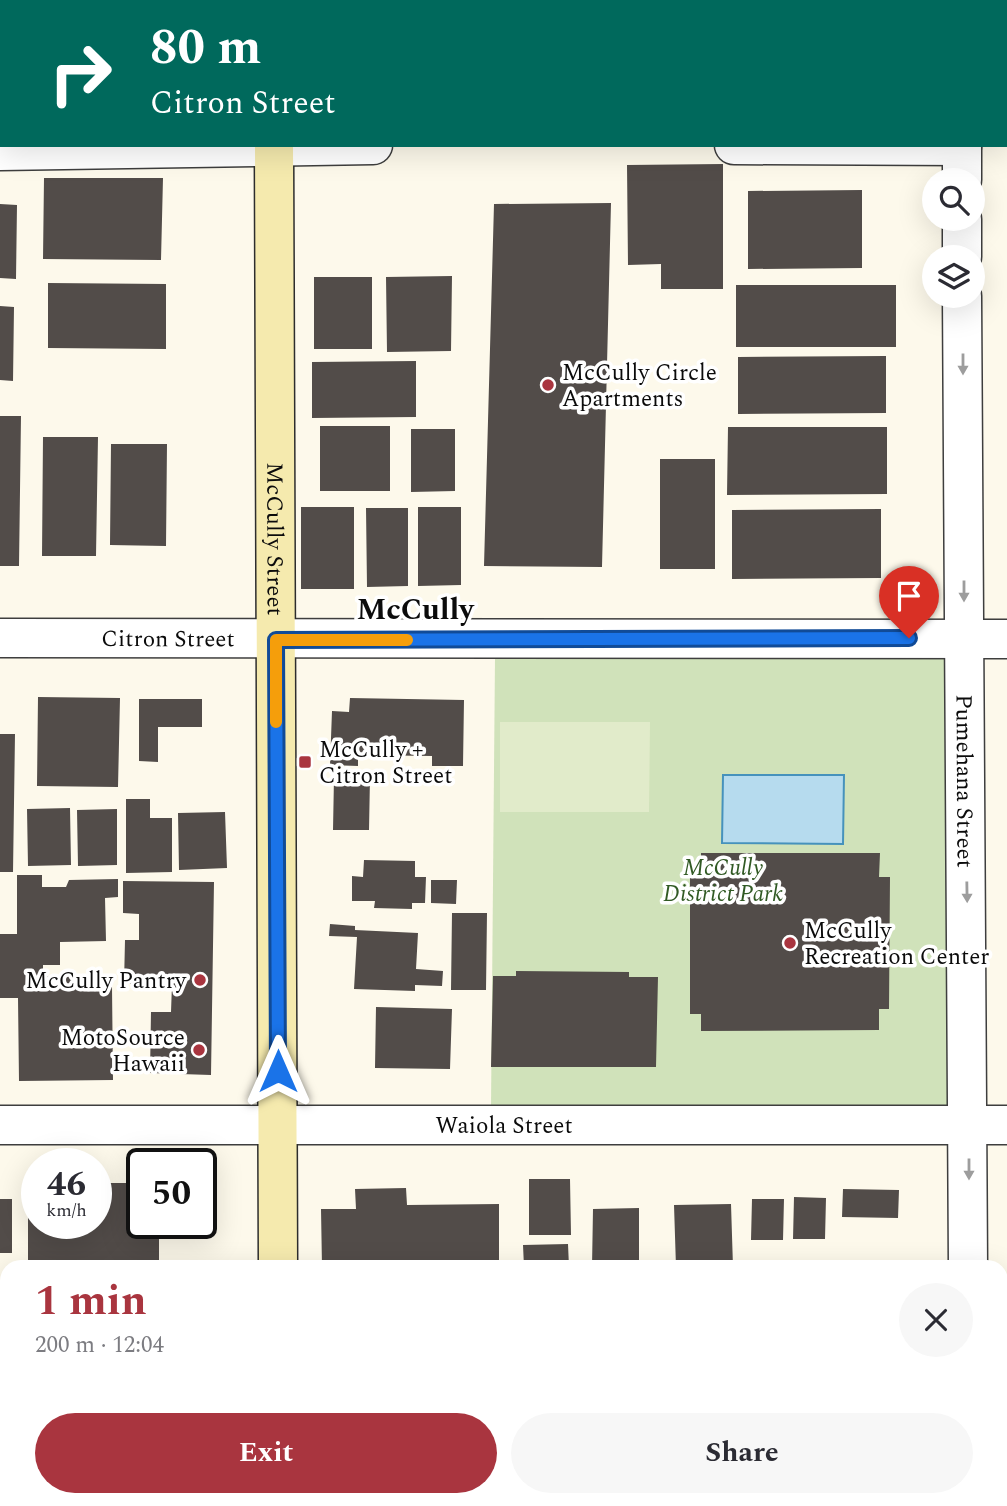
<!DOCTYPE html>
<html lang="en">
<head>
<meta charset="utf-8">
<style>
  body { margin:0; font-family:Spectral,serif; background:#f7f7f7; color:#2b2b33; height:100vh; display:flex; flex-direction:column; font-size:26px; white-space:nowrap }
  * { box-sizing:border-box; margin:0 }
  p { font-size:23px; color:#7c7c81 }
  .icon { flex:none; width:38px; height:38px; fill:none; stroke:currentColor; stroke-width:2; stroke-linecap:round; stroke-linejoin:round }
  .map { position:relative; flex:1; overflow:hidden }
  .side { position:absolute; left:0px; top:1260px; width:1008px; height:247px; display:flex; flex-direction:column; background:#fff; border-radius:21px 21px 0 0; box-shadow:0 7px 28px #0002 }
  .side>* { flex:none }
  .hud { position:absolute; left:0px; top:0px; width:1008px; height:147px; box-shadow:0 7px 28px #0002; background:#00695c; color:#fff; overflow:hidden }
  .buttons { position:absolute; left:922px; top:168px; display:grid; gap:14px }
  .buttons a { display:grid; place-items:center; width:63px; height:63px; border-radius:50%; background:#fff; box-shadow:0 7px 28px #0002; font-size:35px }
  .speed { position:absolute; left:21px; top:1148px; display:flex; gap:14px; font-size:35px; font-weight:700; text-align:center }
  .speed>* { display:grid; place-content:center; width:91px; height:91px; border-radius:50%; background:#fff; box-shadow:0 7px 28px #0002; line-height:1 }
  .speed small { font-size:18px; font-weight:400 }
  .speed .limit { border:4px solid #111; border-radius:10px; background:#fff; color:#111 }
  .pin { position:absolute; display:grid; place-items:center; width:60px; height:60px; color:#fff; margin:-72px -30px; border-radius:50% 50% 50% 0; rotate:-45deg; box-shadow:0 0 7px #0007 }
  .pin .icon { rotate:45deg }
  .me { position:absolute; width:77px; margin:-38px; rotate:0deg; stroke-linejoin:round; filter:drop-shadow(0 0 5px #0008) }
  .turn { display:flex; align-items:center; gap:24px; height:147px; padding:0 35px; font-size:32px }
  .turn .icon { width:91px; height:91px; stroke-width:2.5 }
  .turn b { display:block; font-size:49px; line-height:60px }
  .round { display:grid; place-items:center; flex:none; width:74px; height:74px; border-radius:37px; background:#f7f7f7 }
  .overview { display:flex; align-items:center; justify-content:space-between; height:119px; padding:0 35px }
  h1 { font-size:42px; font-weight:700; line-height:52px; color:#a9353f }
  .action { display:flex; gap:14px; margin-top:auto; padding:14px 35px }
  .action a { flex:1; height:80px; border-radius:42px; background:#a9353f; color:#fff; font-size:28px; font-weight:700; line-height:80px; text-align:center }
  .action a+a { background:#f7f7f7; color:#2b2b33 }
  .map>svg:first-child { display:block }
</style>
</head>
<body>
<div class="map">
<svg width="1007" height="1506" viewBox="0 0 1007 1506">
  <rect width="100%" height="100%" fill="#fdf9eb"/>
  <path fill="#d0e2ba" d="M 954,648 L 959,1105 L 491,1108 L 495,658 Z"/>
  <path fill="#e1ebca" d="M 500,722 L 650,722 L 649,812 L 500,812 Z"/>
  <path fill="#b6dbee" stroke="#4692bc" stroke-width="2" d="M 723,775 L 844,775 L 843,844 L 722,843 Z"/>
  <path fill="#524c49" d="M 723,164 L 723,289 L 661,289 L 661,264 L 628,265 L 627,165 Z
    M 44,178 L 163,178 L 161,260 L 43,259 Z
    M 862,190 L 862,268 L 748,269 L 748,191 Z
    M 611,203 L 602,567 L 484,566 L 494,204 Z
    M 0,204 L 17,205 L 16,279 L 0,278 Z
    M 452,276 L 451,351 L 387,352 L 386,277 Z
    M 314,277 L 372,277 L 372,349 L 314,349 Z
    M 48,283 L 166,284 L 166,349 L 48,348 Z
    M 736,285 L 896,285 L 896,347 L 736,347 Z
    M 0,306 L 14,307 L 13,381 L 0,380 Z
    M 886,356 L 886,413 L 738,414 L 738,357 Z
    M 416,361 L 416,417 L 312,418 L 312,362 Z
    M 0,416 L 21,416 L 19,566 L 0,566 Z
    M 320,426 L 390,426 L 390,491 L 320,491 Z
    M 728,427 L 887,427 L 887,494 L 727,495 Z
    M 411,429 L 455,429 L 455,491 L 411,492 Z
    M 43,437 L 98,437 L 96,556 L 42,556 Z
    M 111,444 L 167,444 L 166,546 L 110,545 Z
    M 660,459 L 715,459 L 715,569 L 660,569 Z
    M 301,507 L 354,507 L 354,589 L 301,589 Z
    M 418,507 L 461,507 L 461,585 L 418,586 Z
    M 366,508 L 408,508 L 408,586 L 367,587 Z
    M 881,509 L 881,578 L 732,579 L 732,510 Z
    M 38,697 L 120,698 L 118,787 L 37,786 Z
    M 350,698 L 464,700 L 463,766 L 432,766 L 432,756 L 358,755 L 358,766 L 330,765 L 332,711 L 349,712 Z
    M 139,699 L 202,699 L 202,727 L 158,727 L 158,762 L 139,761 Z
    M 0,734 L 15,734 L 13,872 L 0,872 Z
    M 334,777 L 370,777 L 369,830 L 333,830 Z
    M 126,799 L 150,799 L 150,818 L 172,818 L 172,872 L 126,873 Z
    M 70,808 L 71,865 L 28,866 L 27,809 Z
    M 117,809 L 117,865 L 78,866 L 77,810 Z
    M 225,812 L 227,868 L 179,870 L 178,813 Z
    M 701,853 L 880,853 L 879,877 L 890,877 L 889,1009 L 879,1009 L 879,1030 L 701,1031 L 701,1014 L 690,1014 L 690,873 L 701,873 Z
    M 364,860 L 415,861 L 415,877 L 426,877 L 425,903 L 412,903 L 412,909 L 374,908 L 375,901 L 352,901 L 352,876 L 363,877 Z
    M 17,875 L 42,875 L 42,887 L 66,887 L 69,880 L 118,879 L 118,897 L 105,898 L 106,941 L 60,942 L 60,965 L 43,965 L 43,976 L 74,976 L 74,988 L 112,987 L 113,1080 L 19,1081 L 18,998 L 0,998 L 0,934 L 17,934 Z
    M 431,880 L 457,880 L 456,904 L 431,903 Z
    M 123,881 L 214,882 L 211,1075 L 150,1073 L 151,1012 L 171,1012 L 172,984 L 124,984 L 125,940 L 139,940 L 139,914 L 123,913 Z
    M 452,913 L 487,913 L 486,990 L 451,990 Z
    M 330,924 L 355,926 L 355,930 L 418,933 L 416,969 L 443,971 L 442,986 L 415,985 L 415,991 L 354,989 L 357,937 L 329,936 Z
    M 516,971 L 629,972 L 629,977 L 658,977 L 656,1067 L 491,1067 L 493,976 L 516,976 Z
    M 376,1007 L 452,1009 L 450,1069 L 375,1068 Z
    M 529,1179 L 570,1179 L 571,1235 L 529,1235 Z
    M 28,1183 L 37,1183 L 37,1223 L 96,1223 L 96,1183 L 142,1183 L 142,1223 L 159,1223 L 159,1260 L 28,1261 Z
    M 406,1188 L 407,1205 L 499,1204 L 499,1267 L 322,1267 L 321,1209 L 356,1209 L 355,1189 Z
    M 843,1189 L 899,1190 L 898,1218 L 842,1217 Z
    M 794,1197 L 826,1198 L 825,1239 L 793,1239 Z
    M 0,1199 L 12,1199 L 12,1253 L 0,1253 Z
    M 752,1199 L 784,1199 L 783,1240 L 751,1240 Z
    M 731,1204 L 733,1267 L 676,1267 L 674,1205 Z
    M 639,1208 L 639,1267 L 592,1267 L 593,1209 Z
    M 568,1244 L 569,1267 L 524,1267 L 523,1245 Z
    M 0,1303 L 7,1303 L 7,1359 L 0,1359 Z
    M 0,1377 L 7,1377 L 7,1415 L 0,1415 Z
    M 30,1500 L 107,1500 L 107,1506 L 30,1506 Z
    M 111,1500 L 205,1500 L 205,1504 L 111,1506 Z
    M 480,1500 L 480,1506 L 324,1506 L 324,1501 Z
    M 520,1500 L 582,1500 L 582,1506 L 520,1506 Z
    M 645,1500 L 697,1500 L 697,1506 L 645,1506 Z
    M 721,1500 L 771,1500 L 771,1506 L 721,1506 Z
    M 785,1500 L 837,1500 L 837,1506 L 785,1506 Z
    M 852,1500 L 905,1500 L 905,1506 L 852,1506 Z"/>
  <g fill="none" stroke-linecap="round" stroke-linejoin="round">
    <defs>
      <g id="minor">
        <path d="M 962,2 L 962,0"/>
        <path d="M 734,145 L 962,146"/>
        <path d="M 962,145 L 962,180"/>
        <path d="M 0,151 L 373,145"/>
        <path d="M 962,219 L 962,257"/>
        <path id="s1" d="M 962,296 L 968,1267"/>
        <path id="s2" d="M 0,1125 L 1007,1125"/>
        <path d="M 966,1506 L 967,1500"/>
      </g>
      <g id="tertiary">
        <path id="s3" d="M 0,638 L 1007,639"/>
      </g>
      <g id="secondary">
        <path d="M 273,0 L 273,2"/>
        <path id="s4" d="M 274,145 L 278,1267"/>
        <path d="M 280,1500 L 280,1506"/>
      </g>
    </defs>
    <use href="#minor" stroke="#3e3e3e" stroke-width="41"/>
    <use href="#tertiary" stroke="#3e3e3e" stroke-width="41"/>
    <use href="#secondary" stroke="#2d2d2d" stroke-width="41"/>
    <use href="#minor" stroke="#fff" stroke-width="38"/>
    <use href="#tertiary" stroke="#fff" stroke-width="38"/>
    <use href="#secondary" stroke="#f5eaae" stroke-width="38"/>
  </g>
  <defs><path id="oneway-solid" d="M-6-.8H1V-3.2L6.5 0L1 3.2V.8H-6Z" transform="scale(1.75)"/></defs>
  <g fill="#9d9d9d">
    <use href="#oneway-solid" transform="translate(963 364) rotate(90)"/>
    <use href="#oneway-solid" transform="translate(964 591) rotate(90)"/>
    <use href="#oneway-solid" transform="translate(967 892) rotate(89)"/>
    <use href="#oneway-solid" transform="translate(969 1169) rotate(90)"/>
  </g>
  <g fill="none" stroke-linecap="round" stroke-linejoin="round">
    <defs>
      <path id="route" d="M 278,1071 L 276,640 L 909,638"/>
    </defs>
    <use href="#route" stroke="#114b97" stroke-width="18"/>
    <use href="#route" stroke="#1a73e8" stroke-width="12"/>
    <path stroke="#f59e0b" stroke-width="12" d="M 276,722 L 276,640 L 407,640"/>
  </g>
  <g fill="#a9353f" stroke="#fff" stroke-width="2.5">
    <circle cx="548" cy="385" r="7"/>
    <rect x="298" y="755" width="14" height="14" rx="3.5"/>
    <circle cx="790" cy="943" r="7"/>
    <circle cx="200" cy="980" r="7"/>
    <circle cx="199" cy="1050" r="7"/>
  </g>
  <g text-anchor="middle" stroke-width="7" stroke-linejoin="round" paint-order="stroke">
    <g font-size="23" fill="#0b0b0b" stroke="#fff" text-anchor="start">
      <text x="562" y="380">McCully Circle<tspan x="562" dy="26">Apartments</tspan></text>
      <text x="319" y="757">McCully +<tspan x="319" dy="26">Citron Street</tspan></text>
      <text x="804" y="938">McCully<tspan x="804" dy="26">Recreation Center</tspan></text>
      <text x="186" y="988" text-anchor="end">McCully Pantry</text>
      <text x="185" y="1045" text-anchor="end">MotoSource<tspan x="185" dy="26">Hawaii</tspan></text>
    </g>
    <g font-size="23" fill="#0b0b0b" stroke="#fff">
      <text dy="8" stroke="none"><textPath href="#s4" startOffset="394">McCully Street</textPath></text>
      <text dy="8" stroke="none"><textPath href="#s3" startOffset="168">Citron Street</textPath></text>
      <text dy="8" stroke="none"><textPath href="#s1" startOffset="485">Pumehana Street</textPath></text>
      <text dy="8" stroke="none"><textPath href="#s2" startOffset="504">Waiola Street</textPath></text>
    </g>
    <g font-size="23" font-style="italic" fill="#315a24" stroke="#fff">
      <text x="723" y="875">McCully<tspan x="723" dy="26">District Park</tspan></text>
    </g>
    <g font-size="30" font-weight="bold" fill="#0b0b0b" stroke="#fff">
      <text x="415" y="619">McCully</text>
    </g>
  </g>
</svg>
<div class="buttons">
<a><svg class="icon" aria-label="search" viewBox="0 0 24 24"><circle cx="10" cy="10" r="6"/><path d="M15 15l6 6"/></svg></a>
<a><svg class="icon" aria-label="layers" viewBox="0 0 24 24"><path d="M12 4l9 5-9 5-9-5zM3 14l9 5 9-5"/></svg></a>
</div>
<div class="speed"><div>46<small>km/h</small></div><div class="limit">50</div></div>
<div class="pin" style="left:909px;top:638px;background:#d93025"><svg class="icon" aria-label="arrive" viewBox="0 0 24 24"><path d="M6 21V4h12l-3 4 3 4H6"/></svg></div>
<svg class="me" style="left:278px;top:1071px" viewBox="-20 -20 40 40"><path d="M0-17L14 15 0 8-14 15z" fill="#1a73e8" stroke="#fff" stroke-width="4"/></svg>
<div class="hud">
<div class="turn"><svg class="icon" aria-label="right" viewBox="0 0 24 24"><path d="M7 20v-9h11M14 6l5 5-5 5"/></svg><div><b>80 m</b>Citron Street</div></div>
</div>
<section class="side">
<div class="overview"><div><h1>1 min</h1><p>200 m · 12:04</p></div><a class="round"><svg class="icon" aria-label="close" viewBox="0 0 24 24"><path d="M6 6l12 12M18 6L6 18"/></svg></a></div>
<div class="action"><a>Exit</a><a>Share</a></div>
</section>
</div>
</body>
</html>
